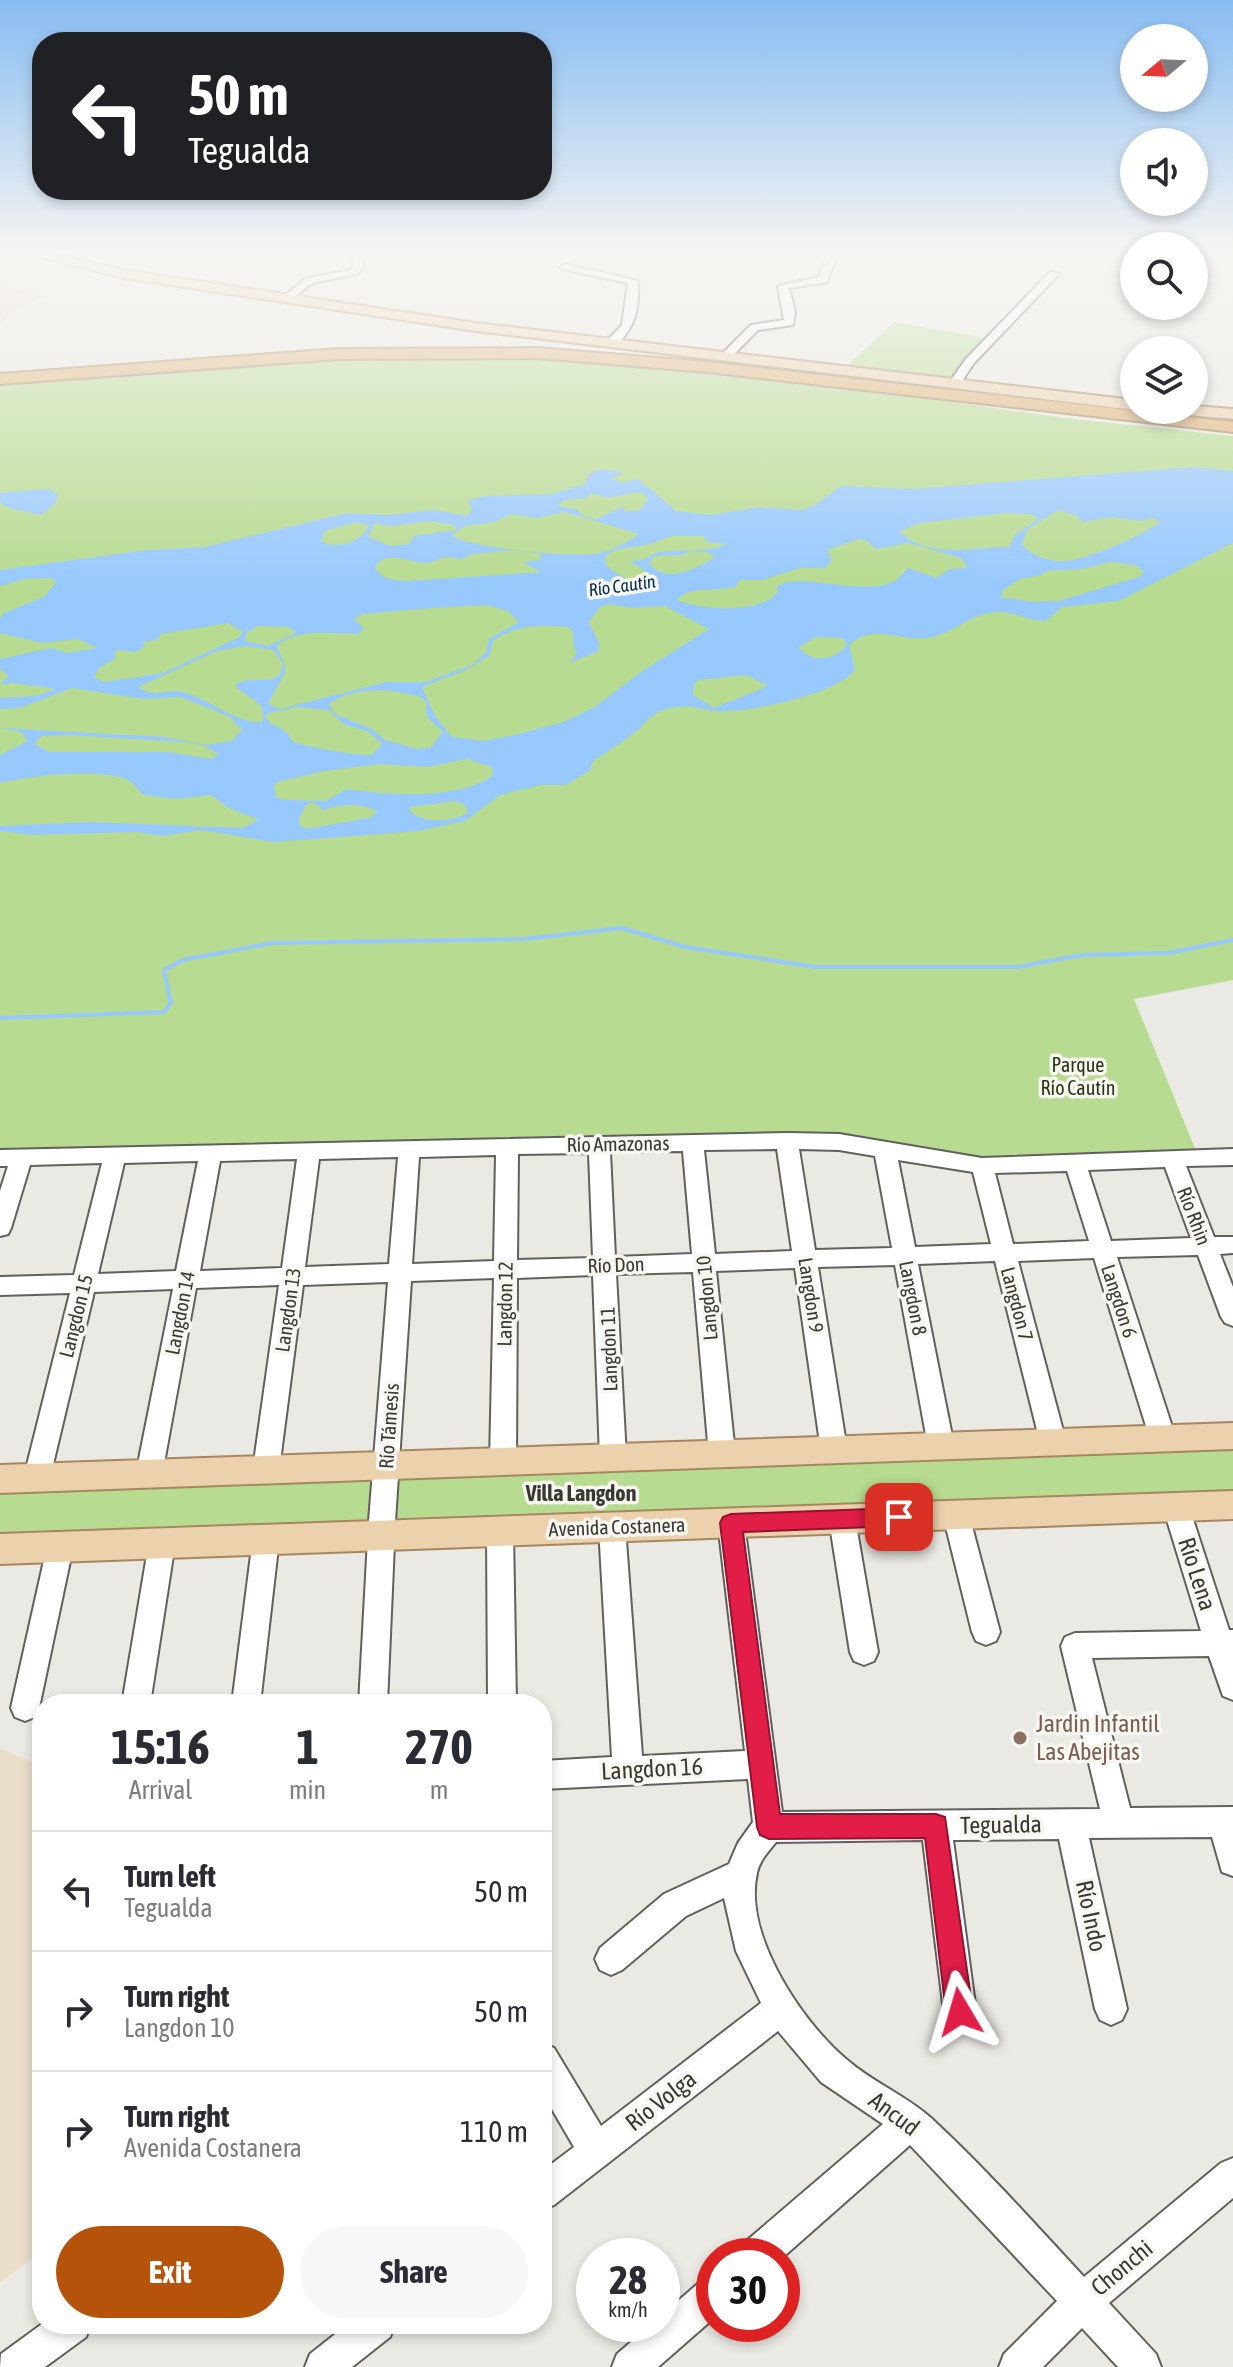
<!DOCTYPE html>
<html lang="en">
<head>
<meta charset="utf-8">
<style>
  body { margin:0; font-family:"Asap Condensed",sans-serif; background:#f7f7f7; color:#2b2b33; height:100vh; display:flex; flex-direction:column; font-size:30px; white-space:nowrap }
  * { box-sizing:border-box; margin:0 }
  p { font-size:26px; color:#7c7c81 }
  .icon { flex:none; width:44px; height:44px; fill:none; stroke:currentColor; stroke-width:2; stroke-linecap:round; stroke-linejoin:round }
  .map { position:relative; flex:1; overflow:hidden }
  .panel { position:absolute; left:32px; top:1694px; width:520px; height:640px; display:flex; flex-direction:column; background:#fff; border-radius:32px; box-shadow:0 4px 12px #0003 }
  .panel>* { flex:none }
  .hud { position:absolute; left:32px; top:32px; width:520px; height:168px; border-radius:32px; box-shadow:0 4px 12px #0003; background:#202124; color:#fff; overflow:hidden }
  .needle { width:52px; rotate:251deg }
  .buttons { position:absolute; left:1120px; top:24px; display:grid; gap:16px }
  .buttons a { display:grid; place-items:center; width:88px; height:88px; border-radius:50%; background:#fff; box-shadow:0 4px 12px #0003; font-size:40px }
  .speed { position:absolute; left:576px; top:2238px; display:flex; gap:16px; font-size:40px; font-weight:700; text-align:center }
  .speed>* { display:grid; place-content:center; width:104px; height:104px; border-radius:50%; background:#fff; box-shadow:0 4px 12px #0003; line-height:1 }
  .speed small { font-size:20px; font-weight:400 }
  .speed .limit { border:12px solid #d22; background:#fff; color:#111 }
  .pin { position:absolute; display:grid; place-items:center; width:68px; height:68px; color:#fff; margin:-34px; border-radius:16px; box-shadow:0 4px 12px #0006 }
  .me { position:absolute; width:88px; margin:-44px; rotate:353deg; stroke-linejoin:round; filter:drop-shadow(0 0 6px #0008) }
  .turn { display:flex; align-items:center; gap:28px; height:168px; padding:0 24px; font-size:36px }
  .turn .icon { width:104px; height:104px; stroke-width:2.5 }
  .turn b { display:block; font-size:56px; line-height:68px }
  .eta { display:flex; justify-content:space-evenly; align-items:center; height:136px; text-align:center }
  .eta b { font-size:48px; font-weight:700; line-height:56px }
  .cta { display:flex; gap:16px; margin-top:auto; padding:16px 24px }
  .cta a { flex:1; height:92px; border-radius:48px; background:#b45309; color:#fff; font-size:32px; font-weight:700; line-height:92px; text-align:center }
  .cta a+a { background:#f7f7f7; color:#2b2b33 }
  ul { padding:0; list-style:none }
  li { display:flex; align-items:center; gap:24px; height:120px; padding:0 24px; border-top:2px solid #e1e1e2 }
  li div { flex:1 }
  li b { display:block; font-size:30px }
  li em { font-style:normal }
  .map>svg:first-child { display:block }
</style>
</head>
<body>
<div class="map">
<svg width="1233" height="2367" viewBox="0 0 1233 2367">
  <rect width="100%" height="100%" fill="#ebe9e3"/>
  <path fill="#eaddca" d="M 0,285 L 45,296 L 15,310 L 0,324 Z
    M 0,1748 L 42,1767 L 42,2252 L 0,2282 Z"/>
  <path fill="#b7db90" d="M 894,322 L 985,338 L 950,380 L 845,368 Z
    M 422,355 L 623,362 L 845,387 L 1065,418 L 1233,436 L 1233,980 L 1134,999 L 1198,1156 L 983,1160 L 840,1134 L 0,1151 L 0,383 L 297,361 Z
    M 1233,1439 L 1233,1501 L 0,1546 L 0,1482 Z"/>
  <path fill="#97c9fe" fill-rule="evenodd" d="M 1194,467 L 1233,471 L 1233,543 L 1119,601 L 1062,607 L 1046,621 C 1029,621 1014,611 997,612 C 971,613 952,635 927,638 C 902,641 870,623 849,645 L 855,669 C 841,693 757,710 729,711 C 702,713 694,701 663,710 C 652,713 644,725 635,732 C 622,743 608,751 594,760 L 589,771 L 566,785 L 541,785 L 500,795 L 465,821 L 418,831 L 274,842 L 201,830 L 162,836 L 137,832 L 32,835 L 0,831 L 0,826 L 91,822 L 242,828 L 259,820 L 229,808 L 211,795 L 177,799 L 144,795 C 137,790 134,782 126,779 C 96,768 31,776 0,783 L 0,755 L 28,741 L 21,732 L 0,728 L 164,737 L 207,745 L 232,741 L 242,730 L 230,717 L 181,697 L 144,699 L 72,688 L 20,708 L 0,709 L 0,698 L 36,696 L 56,689 L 13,683 L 0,684 L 9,676 L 0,669 L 0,659 L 51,648 L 67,653 L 97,648 L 78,639 L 42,643 L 0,633 L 0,619 L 4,613 L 44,597 L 56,582 L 52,578 L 24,579 L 0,586 L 0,570 L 148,550 L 205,547 L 347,513 L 389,515 L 434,510 L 467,516 L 472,510 L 468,500 L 485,496 L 553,494 L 585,484 L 589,474 L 602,469 L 621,472 L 621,475 L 611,478 L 622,483 L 638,479 L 676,511 L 711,515 L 760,507 L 802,510 L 814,506 L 841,486 L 912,489 ZM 635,492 L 643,493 L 648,499 L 640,510 L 625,512 L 624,506 L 597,519 L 585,517 L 576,509 L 557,506 L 565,500 L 586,498 L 591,493 L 609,498 ZM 1058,510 L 1077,516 L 1083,522 L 1112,517 L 1141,521 L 1154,518 L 1160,522 C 1141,536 1091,558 1067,561 C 1053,563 1027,555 1022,543 L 1028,529 ZM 565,512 L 639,534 C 626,543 610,552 594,554 C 569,557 470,549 452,535 L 465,526 L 494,522 L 511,514 L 536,518 ZM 1005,513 L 1030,514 L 1040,518 L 1015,535 L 1009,547 C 975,546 927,561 900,531 L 920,523 ZM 430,521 L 454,525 L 457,530 L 414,536 L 409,544 L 391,546 L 368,537 L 375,523 L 389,526 ZM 356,522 L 369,525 C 364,541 336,551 321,541 L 325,531 ZM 673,536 L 703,536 L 708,542 L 727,544 C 706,553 682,549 661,552 C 646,555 649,561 630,561 L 648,573 L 647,580 C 632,585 616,574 605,564 L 606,556 C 617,545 635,549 649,544 C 658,542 663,538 673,536 ZM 859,539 L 867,541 L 876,549 L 908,543 L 961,558 L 968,568 L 949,569 L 937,578 L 908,568 C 903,572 900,579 895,581 C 861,598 801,571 778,586 L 777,593 C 758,615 700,610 677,600 C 687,586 717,591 735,587 L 740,580 L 761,580 L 800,568 L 825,568 L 832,560 L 827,550 ZM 516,550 L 541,554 L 540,560 L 522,562 L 542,572 L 407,581 C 395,580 380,580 375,567 C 387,549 407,562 424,563 C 440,563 441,552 461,560 L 472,554 ZM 691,551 L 707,552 L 715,557 C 696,569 666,585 649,563 L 654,556 L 682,555 ZM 1111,562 L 1135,565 L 1143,571 L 1142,576 L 1059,601 L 1033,602 L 1001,597 L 1003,590 L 1019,579 L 1042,575 L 1046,571 L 1082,569 ZM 609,604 L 632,608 L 665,606 L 709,629 L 641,672 L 595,707 L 564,722 L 515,735 L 483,741 L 452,737 L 435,716 L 422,687 L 466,670 L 489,656 L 493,641 C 514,625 542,625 568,627 L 573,631 L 573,645 L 577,653 L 569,663 L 597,652 L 600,645 L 589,622 L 600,607 ZM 484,605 L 506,610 L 519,622 L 489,639 L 486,653 L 472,665 L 426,682 L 387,682 L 280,709 L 268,704 L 285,673 L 284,662 L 276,646 C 300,627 331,634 358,634 L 364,628 L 354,619 L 363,614 C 404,610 443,607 484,605 ZM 228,623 L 243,632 L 240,637 L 163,673 L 105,682 L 94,678 L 99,668 L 116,658 L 114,654 L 118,650 L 136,652 L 145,646 L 143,642 L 157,640 L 161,634 ZM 259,626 L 289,627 L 296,633 L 268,646 L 245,641 L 247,632 ZM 816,637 L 843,638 L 847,644 C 836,661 811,664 799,647 ZM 246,646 L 273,650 L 283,663 L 280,675 C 266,685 250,675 235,685 C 247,700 268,700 262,722 C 237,724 210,700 186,693 C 166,687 158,700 138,687 L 217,651 ZM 747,675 L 768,686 L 714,708 L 693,695 L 694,684 L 699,680 ZM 394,691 L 418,696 L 426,701 L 427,717 L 443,732 L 430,748 L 417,749 L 385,740 L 372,729 L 335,714 L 329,705 C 342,691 376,689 394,691 ZM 297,707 L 328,710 L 344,724 L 369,732 L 382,744 L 372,755 C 363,757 302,746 294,742 C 285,736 294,739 286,732 C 279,725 271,727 265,717 L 268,713 ZM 67,735 L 184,742 L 203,745 L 219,754 L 211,759 L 168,752 L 49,752 L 34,743 L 42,736 ZM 467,759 L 492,767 L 493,775 C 460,801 385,795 347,789 L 326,801 L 284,800 L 276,797 L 274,786 L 277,782 L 324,771 L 380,764 L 428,767 ZM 455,801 L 465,805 L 468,813 C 453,822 423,824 410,811 L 410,807 ZM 313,802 L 323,810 C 339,804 363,802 378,812 L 369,818 L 307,829 L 300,826 L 299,819 L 307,804 Z
    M 49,489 L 58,494 L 56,503 L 41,515 L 8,508 L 0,502 L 0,493 Z"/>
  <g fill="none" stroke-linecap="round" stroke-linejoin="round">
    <path stroke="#97c9fe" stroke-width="4" d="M 0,1018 L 164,1012 L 171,1003 L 164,970 L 183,960 L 272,943 L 525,939 L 622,928 L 685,947 L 816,967 L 1018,967 L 1082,955 L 1168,953 L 1233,940"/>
    <defs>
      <path id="minor" d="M 353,253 L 363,253 L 363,268 L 357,274 L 312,283 L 291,300 L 282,298 L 305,279 L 350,270 L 353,267 Z
        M 827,253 L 837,254 L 827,282 L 789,288 L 795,312 L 793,325 L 758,330 L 730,358 L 722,358 L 722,354 L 751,325 L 784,320 L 778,286 L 819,277 Z
        M 566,264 L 638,281 C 639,307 636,330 614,346 L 604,344 L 622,325 L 628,283 L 562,269 L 561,267 Z
        M 1050,272 L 1059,274 L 974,363 L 958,387 L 950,387 L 948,384 L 966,359 Z
        M 787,1133 L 839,1134 L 982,1158 L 1233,1149 L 1233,1165 L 1186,1166 L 1214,1237 L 1233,1237 L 1233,1253 L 1220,1254 L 1233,1287 L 1233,1326 L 1225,1323 L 1221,1317 L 1198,1255 L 1117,1257 L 1176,1439 L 1172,1446 L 1163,1449 L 1154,1446 L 1150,1439 L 1094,1258 L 1018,1261 L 1066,1442 L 1062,1449 L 1053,1452 L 1044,1449 L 1040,1442 L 995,1261 L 918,1264 L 954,1446 L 950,1453 L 941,1456 L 932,1453 L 928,1446 L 895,1265 L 818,1267 L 847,1450 L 843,1457 L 834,1461 L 825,1457 L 821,1450 L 795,1268 L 716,1271 L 735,1454 L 731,1461 L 722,1465 L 713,1461 L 709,1454 L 693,1272 L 616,1274 L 626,1457 L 622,1464 L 613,1468 L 604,1464 L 600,1457 L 593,1275 L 517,1278 L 516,1461 L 512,1469 L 503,1472 L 494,1469 L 490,1461 L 494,1278 L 411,1281 L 395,1521 L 387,1704 L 359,1704 L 369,1521 L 388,1282 L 303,1285 L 279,1469 L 275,1477 L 266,1480 L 257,1477 L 253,1469 L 279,1285 L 196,1288 L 162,1474 L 158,1482 L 149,1485 L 140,1482 L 136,1474 L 173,1289 L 94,1292 L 50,1477 L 46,1485 L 37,1488 L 28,1485 L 24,1477 L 70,1293 L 0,1295 L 0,1277 L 74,1275 L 102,1163 L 30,1165 L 11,1228 L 8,1234 L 0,1236 L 0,1191 L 8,1166 L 0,1166 L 0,1150 ZM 777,1149 L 792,1251 L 715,1254 L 704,1150 ZM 799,1149 L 839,1150 L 875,1156 L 892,1248 L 815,1250 ZM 683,1151 L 692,1254 L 615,1257 L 610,1152 ZM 589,1153 L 593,1258 L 517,1260 L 518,1154 ZM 496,1155 L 494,1261 L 412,1264 L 419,1157 ZM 398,1157 L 389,1264 L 305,1267 L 319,1159 ZM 297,1159 L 282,1268 L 200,1271 L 220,1161 ZM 898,1160 L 973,1172 L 991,1244 L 915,1247 ZM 198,1161 L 176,1271 L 98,1274 L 124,1163 ZM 1165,1167 L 1191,1238 L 1111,1241 L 1088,1170 ZM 1067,1171 L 1089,1241 L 1013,1244 L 995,1173 Z
        M 1176,1496 L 1185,1499 L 1189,1507 L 1229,1630 L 1233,1630 L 1233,1700 L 1223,1696 L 1209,1656 L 1092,1658 L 1130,1808 L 1233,1807 L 1233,1876 L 1222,1872 L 1212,1837 L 1089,1838 L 1127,2009 L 1122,2020 L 1111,2025 L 1100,2020 L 1095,2009 L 1059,1839 L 953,1840 L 976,2012 L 971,2023 L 960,2028 L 949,2023 L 944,2012 L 923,1840 L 776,1842 C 769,1851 759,1861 757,1873 C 743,1934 801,2021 846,2059 C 872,2082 905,2095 931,2118 C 985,2168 1034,2223 1084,2277 L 1221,2163 L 1233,2158 L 1233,2198 L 1109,2303 L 1156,2354 L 1161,2367 L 1118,2367 L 1082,2328 L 1043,2367 L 999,2367 L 1004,2354 L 1057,2301 L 910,2145 L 782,2258 L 739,2256 L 744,2243 L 883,2124 L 821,2082 L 778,2031 L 554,2205 L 542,2210 L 542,2171 L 574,2147 L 542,2092 L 542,2043 L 554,2048 L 601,2126 L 761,2003 L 736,1951 L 724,1898 L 686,1916 L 622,1970 L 611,1975 L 600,1970 L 595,1959 L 600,1948 L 664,1894 L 729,1864 L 738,1843 L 753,1822 L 748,1779 L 542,1789 L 542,1761 L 612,1757 L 599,1527 L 603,1519 L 612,1516 L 621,1519 L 625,1527 L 642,1756 L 745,1751 L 718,1523 L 722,1515 L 731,1512 L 740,1515 L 744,1523 L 782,1812 L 1100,1809 L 1061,1646 L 1065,1637 L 1075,1633 L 1201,1631 L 1163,1507 L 1167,1499 Z
        M 956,1504 L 965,1507 L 969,1515 L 1000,1632 L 996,1641 L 986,1645 L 976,1641 L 972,1632 L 943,1515 L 947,1507 Z
        M 842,1508 L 851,1511 L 855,1519 L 878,1652 L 874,1661 L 864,1665 L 854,1661 L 850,1652 L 829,1519 L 833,1511 Z
        M 500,1521 L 509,1524 L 513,1532 L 516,1704 L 488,1704 L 487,1532 L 491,1524 Z
        M 266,1528 L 275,1531 L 279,1539 L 260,1704 L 232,1704 L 253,1539 L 257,1531 Z
        M 162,1531 L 171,1535 L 175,1543 L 150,1704 L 122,1704 L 149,1543 L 153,1535 Z
        M 60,1535 L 69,1539 L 73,1547 L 39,1708 L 35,1717 L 25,1721 L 15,1717 L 11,1708 L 47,1547 L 51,1539 Z
        M 714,2276 L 714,2318 L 658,2367 L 612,2367 L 617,2354 L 652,2324 L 662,2324 L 662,2315 L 701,2281 Z
        M 42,2324 L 91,2324 L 86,2337 L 45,2367 L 0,2367 L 1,2354 Z
        M 348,2324 L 395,2324 L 390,2337 L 352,2367 L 305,2367 L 310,2354 Z"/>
      <path id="major" d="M 25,253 L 50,253 L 124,270 L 476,323 L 1134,400 L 1134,410 L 476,331 L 124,278 Z
        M 1194,406 L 1233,409 L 1233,419 L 1187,415 L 1179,410 L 1194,410 Z
        M 1233,1423 L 1233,1449 L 0,1493 L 0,1465 Z
        M 1233,1491 L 1233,1519 L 0,1564 L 0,1534 Z"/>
      <path id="highway" d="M 537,348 L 708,362 L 1233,422 L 1233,432 L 708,372 L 537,358 L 339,359 L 0,384 L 0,374 L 339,349 Z"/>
    </defs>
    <use href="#minor" stroke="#62605b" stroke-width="4"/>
    <use href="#major" stroke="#a6875f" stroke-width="4"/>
    <use href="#highway" stroke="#a6875f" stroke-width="4"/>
    <use href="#minor" fill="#fff" fill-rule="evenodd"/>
    <use href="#major" fill="#ecd1ad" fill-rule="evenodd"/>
    <use href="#highway" fill="#e0b276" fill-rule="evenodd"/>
  </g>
  <linearGradient id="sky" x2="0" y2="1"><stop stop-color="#87bcf1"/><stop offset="0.43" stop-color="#f6f5f2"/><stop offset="1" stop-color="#f6f5f2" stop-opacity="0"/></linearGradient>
  <rect width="1233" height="585" fill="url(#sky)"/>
  <path fill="#e11d48" stroke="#92132f" stroke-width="2" d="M 899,1508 L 907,1510 L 910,1517 L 907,1524 L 899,1526 L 743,1532 L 780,1814 L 936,1814 L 945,1817 L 973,2012 L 969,2022 L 960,2026 L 950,2022 L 946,2012 L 925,1838 L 769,1839 L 760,1835 L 757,1827 L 720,1523 L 723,1517 L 731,1514 Z"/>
  <circle fill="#8d6e63" stroke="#f8f6f0" stroke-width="3" cx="1020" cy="1738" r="8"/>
  <g text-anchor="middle" stroke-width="7" stroke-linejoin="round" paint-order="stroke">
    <g font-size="18" font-style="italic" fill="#002c54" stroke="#f8f6f0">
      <text transform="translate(622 586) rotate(-8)" y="6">Río Cautín</text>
    </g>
    <g font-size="20" fill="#283715" stroke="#f8f6f0">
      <text x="1078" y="1072">Parque<tspan x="1078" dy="23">Río Cautín</tspan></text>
    </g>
    <g font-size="20" fill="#393835" stroke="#f8f6f0">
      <text transform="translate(618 1144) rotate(-1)" y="7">Río Amazonas</text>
      <text transform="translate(1194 1216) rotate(69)" y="7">Río Rhin</text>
      <text transform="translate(616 1265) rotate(-2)" y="7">Río Don</text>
      <text transform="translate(811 1295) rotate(81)" y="7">Langdon 9</text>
      <text transform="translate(707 1298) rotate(-95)" y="7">Langdon 10</text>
      <text transform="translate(913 1298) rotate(79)" y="7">Langdon 8</text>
      <text transform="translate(1119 1301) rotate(72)" y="7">Langdon 6</text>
      <text transform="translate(505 1304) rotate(-89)" y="7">Langdon 12</text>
      <text transform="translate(1017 1304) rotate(75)" y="7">Langdon 7</text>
      <text transform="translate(288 1310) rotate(-82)" y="7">Langdon 13</text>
      <text transform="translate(180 1313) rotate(-79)" y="7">Langdon 14</text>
      <text transform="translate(76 1316) rotate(-76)" y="7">Langdon 15</text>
      <text transform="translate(609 1349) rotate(-92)" y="7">Langdon 11</text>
      <text transform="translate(389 1426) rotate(-86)" y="7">Río Támesis</text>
      <text transform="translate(617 1527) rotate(-2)" y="7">Avenida Costanera</text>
    </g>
    <g font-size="22" font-weight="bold" fill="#393835" stroke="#f8f6f0">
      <text x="581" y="1501">Villa Langdon</text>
    </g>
    <g font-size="24" fill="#393835" stroke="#f8f6f0">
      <text transform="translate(1197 1574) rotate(72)" y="8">Río Lena</text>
      <text transform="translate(652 1769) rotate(-3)" y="8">Langdon 16</text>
      <text transform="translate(1001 1825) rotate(-1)" y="8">Tegualda</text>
      <text transform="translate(1091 1916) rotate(78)" y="8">Río Indo</text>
      <text transform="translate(661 2101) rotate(-38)" y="8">Río Volga</text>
      <text transform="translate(894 2114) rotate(37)" y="8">Ancud</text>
      <text transform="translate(1122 2268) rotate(-40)" y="8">Chonchi</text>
    </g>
    <g font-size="24" fill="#785e54" stroke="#f8f6f0" text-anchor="start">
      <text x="1036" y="1732">Jardin Infantil<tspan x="1036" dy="28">Las Abejitas</tspan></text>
    </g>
  </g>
</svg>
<div class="buttons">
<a><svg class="needle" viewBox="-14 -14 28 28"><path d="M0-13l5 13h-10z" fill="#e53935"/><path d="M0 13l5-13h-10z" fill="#7c7c81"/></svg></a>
<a><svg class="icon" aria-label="sound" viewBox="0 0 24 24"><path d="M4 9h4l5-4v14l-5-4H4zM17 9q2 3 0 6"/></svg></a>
<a><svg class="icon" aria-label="search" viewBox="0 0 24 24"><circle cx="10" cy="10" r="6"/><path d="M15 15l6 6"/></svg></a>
<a><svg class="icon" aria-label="layers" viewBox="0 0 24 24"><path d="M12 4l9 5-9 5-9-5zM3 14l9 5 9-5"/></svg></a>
</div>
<div class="speed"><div>28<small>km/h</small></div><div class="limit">30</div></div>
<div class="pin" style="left:899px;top:1517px;background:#d93025"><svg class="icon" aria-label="arrive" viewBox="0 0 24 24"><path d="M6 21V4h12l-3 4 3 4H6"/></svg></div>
<svg class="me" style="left:960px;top:2012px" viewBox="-20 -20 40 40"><path d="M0-17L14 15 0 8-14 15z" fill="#e11d48" stroke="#fff" stroke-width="4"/></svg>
<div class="hud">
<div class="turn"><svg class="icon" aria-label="left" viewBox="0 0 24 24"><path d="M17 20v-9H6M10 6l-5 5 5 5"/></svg><div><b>50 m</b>Tegualda</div></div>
</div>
<section class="panel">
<div class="eta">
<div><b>15:16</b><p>Arrival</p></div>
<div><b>1</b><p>min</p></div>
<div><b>270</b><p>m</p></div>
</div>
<ul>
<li><svg class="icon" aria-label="left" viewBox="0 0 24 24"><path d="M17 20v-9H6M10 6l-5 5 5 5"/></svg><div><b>Turn left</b><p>Tegualda</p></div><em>50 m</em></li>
<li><svg class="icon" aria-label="right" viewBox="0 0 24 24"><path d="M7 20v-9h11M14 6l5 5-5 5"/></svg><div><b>Turn right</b><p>Langdon 10</p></div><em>50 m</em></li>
<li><svg class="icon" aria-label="right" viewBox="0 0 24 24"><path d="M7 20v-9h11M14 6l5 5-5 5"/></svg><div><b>Turn right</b><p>Avenida Costanera</p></div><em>110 m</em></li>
</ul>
<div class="cta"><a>Exit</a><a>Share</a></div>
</section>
</div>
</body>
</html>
